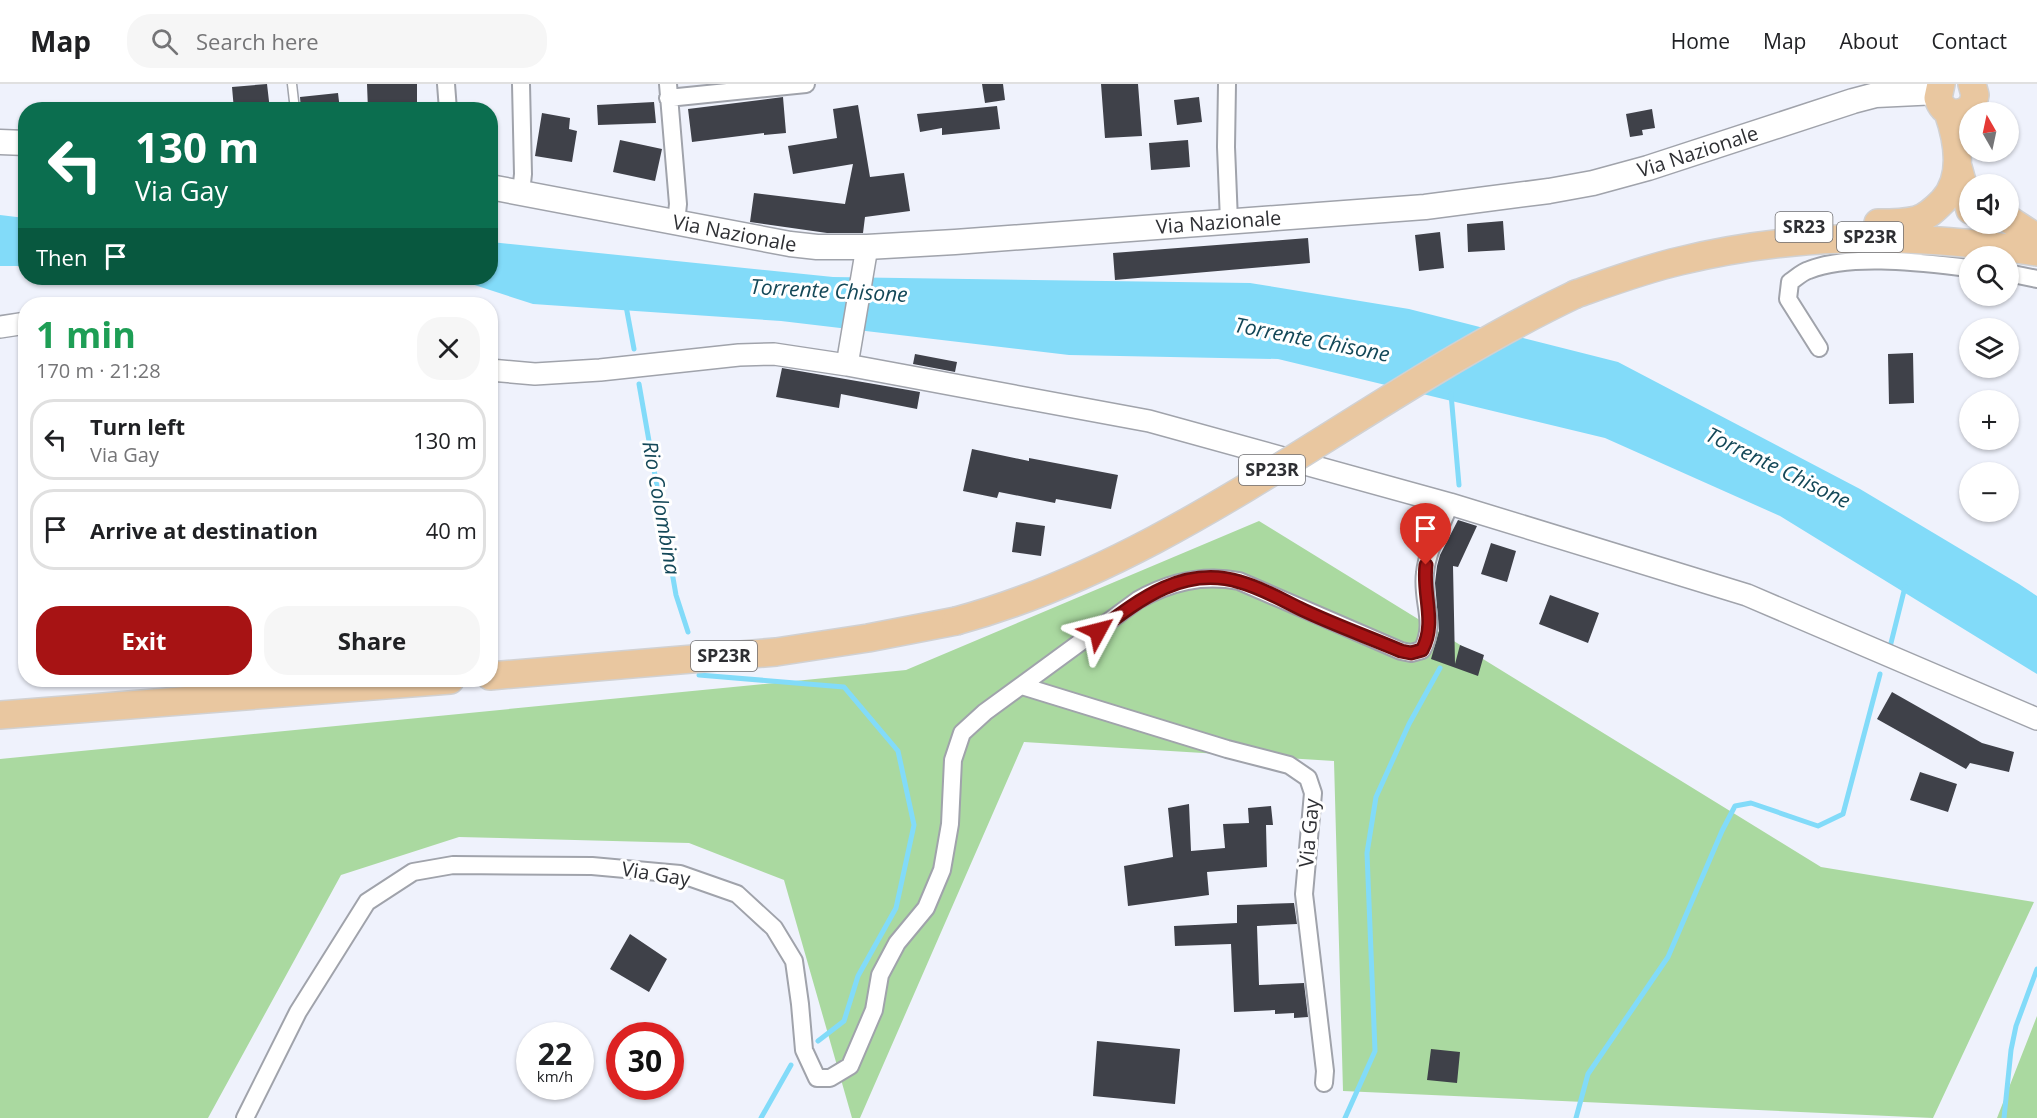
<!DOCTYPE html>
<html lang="en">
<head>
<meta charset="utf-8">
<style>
  body { margin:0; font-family:"Open Sans",sans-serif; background:#f6f6f6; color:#202124; height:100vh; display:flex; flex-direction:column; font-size:22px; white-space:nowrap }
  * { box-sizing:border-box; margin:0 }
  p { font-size:20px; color:#757577 }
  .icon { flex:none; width:33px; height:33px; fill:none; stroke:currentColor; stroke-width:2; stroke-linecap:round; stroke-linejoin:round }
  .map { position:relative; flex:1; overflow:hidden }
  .details { position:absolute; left:18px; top:213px; width:480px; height:390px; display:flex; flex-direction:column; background:#fff; border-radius:24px; box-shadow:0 2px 4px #0004 }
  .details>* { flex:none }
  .top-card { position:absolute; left:18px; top:18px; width:480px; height:183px; border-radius:24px; box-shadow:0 2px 4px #0004; background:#0b6e4f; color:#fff; overflow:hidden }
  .needle { width:39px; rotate:351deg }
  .buttons { position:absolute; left:1959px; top:18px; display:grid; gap:12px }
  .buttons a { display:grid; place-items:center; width:60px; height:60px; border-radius:50%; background:#fff; box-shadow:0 2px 4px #0004; font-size:30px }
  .speed { position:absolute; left:516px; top:938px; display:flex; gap:12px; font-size:30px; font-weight:700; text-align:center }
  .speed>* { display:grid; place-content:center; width:78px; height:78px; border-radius:50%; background:#fff; box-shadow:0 2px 4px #0004; line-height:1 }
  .speed small { font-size:15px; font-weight:400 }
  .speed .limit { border:9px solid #d22; background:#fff; color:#111 }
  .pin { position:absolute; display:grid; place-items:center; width:51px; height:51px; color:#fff; margin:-62px -26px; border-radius:50% 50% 50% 0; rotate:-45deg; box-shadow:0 0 6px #0007 }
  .pin .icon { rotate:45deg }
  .me { position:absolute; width:66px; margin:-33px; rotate:52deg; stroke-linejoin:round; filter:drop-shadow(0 0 4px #0008) }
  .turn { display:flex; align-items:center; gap:21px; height:126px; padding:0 18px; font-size:27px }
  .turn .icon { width:78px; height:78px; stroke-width:2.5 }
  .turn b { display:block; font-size:42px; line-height:51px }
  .then { display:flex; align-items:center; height:57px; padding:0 18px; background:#0003; gap:12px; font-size:22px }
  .round { display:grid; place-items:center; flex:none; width:63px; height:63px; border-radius:24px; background:#f6f6f6 }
  .headline { display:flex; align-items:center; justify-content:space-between; height:102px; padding:0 18px }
  h1 { font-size:36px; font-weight:700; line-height:45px; color:#1e9e55 }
  .cta { display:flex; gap:12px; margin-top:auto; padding:12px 18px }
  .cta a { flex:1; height:69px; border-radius:24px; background:#a71314; color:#fff; font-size:24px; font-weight:700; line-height:69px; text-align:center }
  .cta a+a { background:#f6f6f6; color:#202124 }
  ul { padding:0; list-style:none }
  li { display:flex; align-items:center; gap:18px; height:81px; margin:0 12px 9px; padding:0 6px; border:3px solid #e0e0e0; border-radius:24px }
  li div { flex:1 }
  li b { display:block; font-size:22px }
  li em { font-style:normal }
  header { display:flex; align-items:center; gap:36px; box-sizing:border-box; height:84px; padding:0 30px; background:#fff; border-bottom:2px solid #e0e0e0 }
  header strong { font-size:28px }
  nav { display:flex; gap:33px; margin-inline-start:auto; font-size:21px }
  .search { width:420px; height:54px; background:#f6f6f6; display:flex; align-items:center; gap:15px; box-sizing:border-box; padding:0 21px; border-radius:24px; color:#757577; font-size:22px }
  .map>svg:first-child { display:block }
</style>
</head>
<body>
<header>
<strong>Map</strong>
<div class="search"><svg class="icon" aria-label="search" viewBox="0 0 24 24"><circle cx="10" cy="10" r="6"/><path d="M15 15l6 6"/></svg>Search here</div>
<nav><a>Home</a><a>Map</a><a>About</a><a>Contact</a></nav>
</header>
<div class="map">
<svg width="2037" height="1034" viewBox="0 0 2037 1034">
  <rect width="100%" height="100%" fill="#eff2fc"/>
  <path fill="#aad9a0" d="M 1259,437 L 1821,783 L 2034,818 L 1933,1034 L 1343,1007 L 1334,677 L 1024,658 L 860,1034 L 852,1034 L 784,796 L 689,759 L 459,753 L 341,791 L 208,1034 L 0,1034 L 0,675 L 906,586 Z
    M 2037,932 L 2037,1034 L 1997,1034 Z"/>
  <path fill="#82dbf9" d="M 0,131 L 25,134 L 25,182 L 0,182 Z
    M 491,158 L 833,193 L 1250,199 L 1409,225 L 1618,278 L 1860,405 L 2019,500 L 2037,512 L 2037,590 L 1780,432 L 1605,354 L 1278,275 L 1069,271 L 781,237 L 533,220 L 453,194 L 490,194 Z"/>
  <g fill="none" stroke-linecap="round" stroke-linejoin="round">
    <path stroke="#82dbf9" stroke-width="5" d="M 626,222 L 634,265
      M 639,300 L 676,511 L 688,548
      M 1451,310 L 1459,401
      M 1890,563 L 1905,503
      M 699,591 L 844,603 L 898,667 L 914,741 L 896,824 L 858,892 L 844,937 L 818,957
      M 761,1034 L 791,981
      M 1345,1034 L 1375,967 L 1367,769 L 1376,713 L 1409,640 L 1440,584
      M 1576,1034 L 1588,990 L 1668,873 L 1722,747 L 1735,722 L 1751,719 L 1818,742 L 1843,730 L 1880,590
      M 2004,1034 L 2011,966 L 2016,942 L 2037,885"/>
  </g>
  <path fill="#3f4149" d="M 267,0 L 270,26 L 234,26 L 232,3 Z
    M 367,0 L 417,0 L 417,26 L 368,26 Z
    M 982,0 L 1003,0 L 1005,16 L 985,19 Z
    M 1101,0 L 1138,0 L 1142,52 L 1105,54 Z
    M 338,9 L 340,26 L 301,26 L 300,13 Z
    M 783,13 L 786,49 L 764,51 L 764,49 L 692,58 L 688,25 Z
    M 1199,13 L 1202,38 L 1177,41 L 1174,16 Z
    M 654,18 L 656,39 L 598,41 L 597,21 Z
    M 858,21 L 870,93 L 904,89 L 910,127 L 865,133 L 863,149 L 827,149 L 750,138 L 754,109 L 845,120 L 853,80 L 793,90 L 788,62 L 837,54 L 833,25 Z
    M 997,22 L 1000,45 L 942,51 L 942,44 L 920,48 L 917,30 Z
    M 1652,25 L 1655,44 L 1642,46 L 1643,51 L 1630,53 L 1626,30 Z
    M 542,29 L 570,34 L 569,45 L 577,47 L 572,78 L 535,72 Z
    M 620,56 L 662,65 L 655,97 L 613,88 Z
    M 1188,56 L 1190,83 L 1151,86 L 1149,59 Z
    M 1503,137 L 1505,166 L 1468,168 L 1467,140 Z
    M 1440,148 L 1444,184 L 1419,187 L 1415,151 Z
    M 1308,154 L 1310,179 L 1115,196 L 1113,169 Z
    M 1913,269 L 1914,319 L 1889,320 L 1888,270 Z
    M 915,270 L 957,278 L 955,288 L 913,280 Z
    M 782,284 L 920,308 L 917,325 L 841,310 L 839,324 L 776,313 Z
    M 972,365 L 1029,377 L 1029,374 L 1118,391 L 1111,425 L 1056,415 L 1055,419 L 999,408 L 997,414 L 963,407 Z
    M 1458,436 L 1477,442 L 1458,483 L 1453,482 L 1455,580 L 1460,561 L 1484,571 L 1478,592 L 1431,575 L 1439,547 L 1435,499 L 1437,482 L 1440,471 Z
    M 1016,438 L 1045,442 L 1041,472 L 1012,468 Z
    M 1491,459 L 1516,467 L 1507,498 L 1481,490 Z
    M 1550,511 L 1599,529 L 1588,559 L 1539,540 Z
    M 1892,608 L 1982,659 L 2014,668 L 2009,688 L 1970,679 L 1966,685 L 1877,635 Z
    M 1920,688 L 1957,700 L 1948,728 L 1910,716 Z
    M 1189,720 L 1191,767 L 1225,764 L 1223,740 L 1249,739 L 1248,724 L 1271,722 L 1273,741 L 1266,741 L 1267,783 L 1207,788 L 1209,811 L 1128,822 L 1124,782 L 1173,773 L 1168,724 Z
    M 1294,819 L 1297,840 L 1257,842 L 1259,901 L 1304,899 L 1308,933 L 1294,934 L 1294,929 L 1275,930 L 1275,926 L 1234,928 L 1231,860 L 1175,862 L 1174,842 L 1237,839 L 1237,821 Z
    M 630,850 L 667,875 L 649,908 L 610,885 Z
    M 1097,957 L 1180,965 L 1175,1020 L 1093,1012 Z
    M 1431,965 L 1460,968 L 1457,999 L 1427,996 Z"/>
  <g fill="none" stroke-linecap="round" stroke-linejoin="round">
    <defs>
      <path id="service" d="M 292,0 L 295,26"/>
      <path id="minor" d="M 446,0 L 448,26
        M 521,0 L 523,90 L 521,109
        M 668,0 L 678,120 L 676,138
        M 1227,0 L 1226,63 L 1229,137
        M 668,14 L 806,0
        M 2008,189 L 2037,195
        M 1819,264 L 1788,215 L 1790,198 C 1796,194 1802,188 1809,186 C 1852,169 1924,179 1970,184
        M 1022,602 L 1227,665 L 1289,681 L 1308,694 L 1313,709 L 1304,810 L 1325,987 L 1324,999
        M 245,1034 L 298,928 L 367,818 L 413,788 L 453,781 L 592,782 L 680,790 L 737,810 L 774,844 L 794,877 L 800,920 L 804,966 L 817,994 L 830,994 L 850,982 L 874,926 L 880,891 L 897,859 L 926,824 L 942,786 L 950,740 L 953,676 L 962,649 L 985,628 L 1138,516 C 1170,498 1202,490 1239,497 L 1401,567 L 1411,569 L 1422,566 C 1437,539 1421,517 1425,489 C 1427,466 1442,441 1450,420"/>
      <path id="tertiary" d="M 0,243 L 26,239
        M 847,281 L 867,163
        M 490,286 L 535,290 L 600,286 L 739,271 L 774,270 L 847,281 L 1149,337 L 1450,420 L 1747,511 L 2037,635"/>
      <g id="secondary">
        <path d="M 0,58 L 26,59"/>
        <path id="s1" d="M 490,103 L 790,160 L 817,163 L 867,163 L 955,158 L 1425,123 L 1549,107 L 1593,99 L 1648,84 L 1853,17 L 1876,11 L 1938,8"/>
      </g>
      <path id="primary" d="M 1941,0 L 1938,14 C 1943,30 1958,34 1971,23
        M 1971,28 L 1975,11 L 1972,0
        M 1958,83 L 1970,126
        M 2008,135 L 2037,154
        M 1878,139 C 1891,139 1904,139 1916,136 C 1927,133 1935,125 1943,117 C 1965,93 1958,57 1948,28
        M 1576,210 C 1610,198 1645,185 1680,177 C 1800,148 1915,149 2037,168
        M 490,592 L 776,568 L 868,554 L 956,537
        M 0,631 L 450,596"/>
    </defs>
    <use href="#service" stroke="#a0a3ab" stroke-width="11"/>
    <use href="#minor" stroke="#a0a3ab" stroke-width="20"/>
    <use href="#tertiary" stroke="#a0a3ab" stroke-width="24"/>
    <use href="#secondary" stroke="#a0a3ab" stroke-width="27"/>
    <use href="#primary" stroke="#d1d1d2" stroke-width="30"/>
    <use href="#service" stroke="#fff" stroke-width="8"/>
    <use href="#minor" stroke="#fff" stroke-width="16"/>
    <use href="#tertiary" stroke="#fff" stroke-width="21"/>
    <use href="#secondary" stroke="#fff" stroke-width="24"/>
    <use href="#primary" stroke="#e9c7a0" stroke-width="27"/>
    <defs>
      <path id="primary-bridge" d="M 956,537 C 1184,475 1365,310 1576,210"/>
    </defs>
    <use href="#primary-bridge" stroke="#d1d1d2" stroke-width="30" stroke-linecap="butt"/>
    <use href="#primary-bridge" stroke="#e9c7a0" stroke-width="27"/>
  </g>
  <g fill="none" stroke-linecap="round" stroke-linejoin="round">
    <defs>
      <path id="route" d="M 1098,547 C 1140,515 1184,481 1240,498 C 1262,504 1282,516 1303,526 C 1335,541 1368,553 1401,567 L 1411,569 L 1422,566 C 1437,539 1422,510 1426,481"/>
    </defs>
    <use href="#route" stroke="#6d0c0d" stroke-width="15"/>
    <use href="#route" stroke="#a71314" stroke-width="10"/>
  </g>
  <g text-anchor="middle" stroke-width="6" stroke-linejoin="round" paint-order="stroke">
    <g fill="#fff" stroke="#6d6d70" stroke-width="1.5">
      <rect x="1775.5" y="128" width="57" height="30" rx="4.5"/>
      <rect x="1837" y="138" width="66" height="30" rx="4.5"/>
      <rect x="1239" y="371" width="66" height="30" rx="4.5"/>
      <rect x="691" y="557" width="66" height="30" rx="4.5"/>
    </g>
    <g font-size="18" font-weight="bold" fill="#2e2f33">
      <text x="1804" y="149">SR23</text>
      <text x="1870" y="159">SP23R</text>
      <text x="1272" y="392">SP23R</text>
      <text x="724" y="578">SP23R</text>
    </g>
    <g font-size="20" fill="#2e2f33" stroke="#fff">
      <text dy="7" stroke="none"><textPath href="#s1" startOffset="1221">Via Nazionale</textPath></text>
      <text dy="7" stroke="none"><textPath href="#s1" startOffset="735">Via Nazionale</textPath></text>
      <text dy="7" stroke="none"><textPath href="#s1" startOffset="249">Via Nazionale</textPath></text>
      <text transform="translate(1309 749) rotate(-85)" y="7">Via Gay</text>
      <text transform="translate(656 790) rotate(9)" y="7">Via Gay</text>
    </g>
    <g font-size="21" font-style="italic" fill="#144858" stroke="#fff">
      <text transform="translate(829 207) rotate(3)" y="7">Torrente Chisone</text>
      <text transform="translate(1312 256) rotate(11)" y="7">Torrente Chisone</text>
      <text transform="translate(1778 384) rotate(26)" y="7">Torrente Chisone</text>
      <text transform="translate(661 424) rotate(80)" y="7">Rio Colombina</text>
    </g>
  </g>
</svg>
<div class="buttons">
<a><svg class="needle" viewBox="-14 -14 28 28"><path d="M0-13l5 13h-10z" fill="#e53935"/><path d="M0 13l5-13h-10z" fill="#757577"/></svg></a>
<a><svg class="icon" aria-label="sound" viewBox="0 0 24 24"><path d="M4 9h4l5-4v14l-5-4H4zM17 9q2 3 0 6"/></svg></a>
<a><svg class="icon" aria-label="search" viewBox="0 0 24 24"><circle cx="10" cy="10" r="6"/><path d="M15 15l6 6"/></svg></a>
<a><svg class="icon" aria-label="layers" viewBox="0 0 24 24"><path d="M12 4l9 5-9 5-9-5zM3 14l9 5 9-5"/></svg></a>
<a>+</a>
<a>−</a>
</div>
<div class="speed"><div>22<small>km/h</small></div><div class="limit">30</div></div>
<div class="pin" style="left:1426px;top:481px;background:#d93025"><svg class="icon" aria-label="arrive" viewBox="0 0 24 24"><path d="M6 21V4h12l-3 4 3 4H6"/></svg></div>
<svg class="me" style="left:1098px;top:547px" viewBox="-20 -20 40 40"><path d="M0-17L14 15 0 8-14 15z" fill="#a71314" stroke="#fff" stroke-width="4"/></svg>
<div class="top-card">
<div class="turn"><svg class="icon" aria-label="left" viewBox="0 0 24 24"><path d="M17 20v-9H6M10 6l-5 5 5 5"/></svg><div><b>130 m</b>Via Gay</div></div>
<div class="then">Then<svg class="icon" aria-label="arrive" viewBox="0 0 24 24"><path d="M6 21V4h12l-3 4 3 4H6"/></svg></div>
</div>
<section class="details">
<div class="headline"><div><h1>1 min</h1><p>170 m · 21:28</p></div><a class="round"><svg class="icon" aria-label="close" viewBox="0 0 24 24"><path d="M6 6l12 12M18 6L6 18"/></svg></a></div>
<ul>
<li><svg class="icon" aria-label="left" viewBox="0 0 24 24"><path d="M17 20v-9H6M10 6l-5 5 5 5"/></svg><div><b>Turn left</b><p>Via Gay</p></div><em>130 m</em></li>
<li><svg class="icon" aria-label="arrive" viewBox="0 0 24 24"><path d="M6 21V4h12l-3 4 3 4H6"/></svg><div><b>Arrive at destination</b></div><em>40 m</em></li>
</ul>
<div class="cta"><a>Exit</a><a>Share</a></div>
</section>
</div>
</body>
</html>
